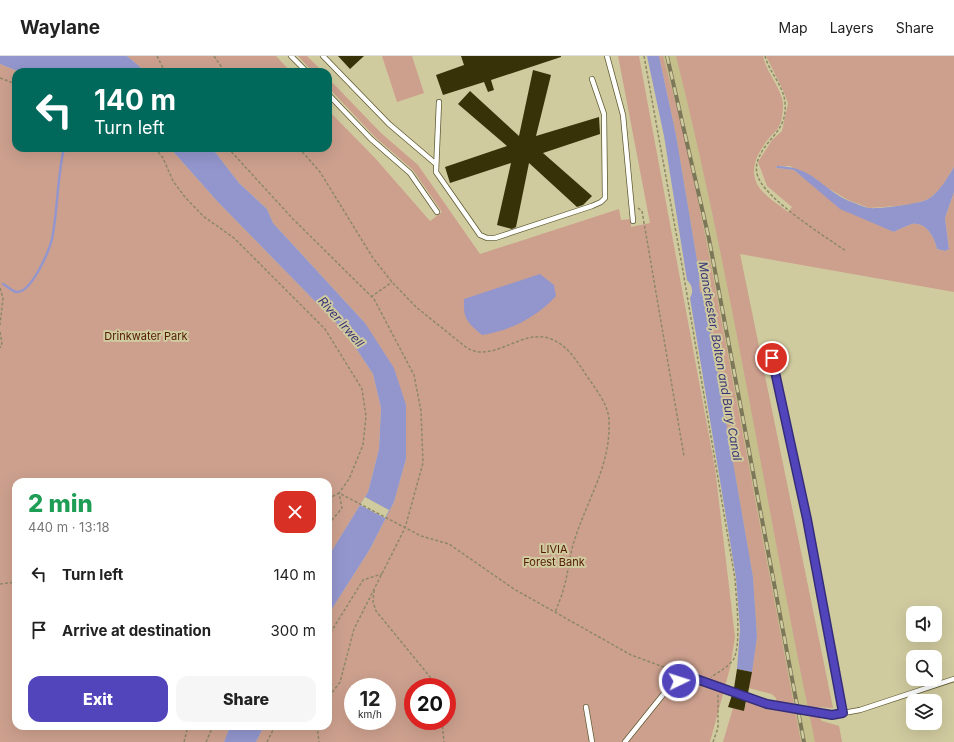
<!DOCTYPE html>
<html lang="en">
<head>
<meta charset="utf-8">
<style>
  body { margin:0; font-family:Inter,sans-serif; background:#f6f6f6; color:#222; height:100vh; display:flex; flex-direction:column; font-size:15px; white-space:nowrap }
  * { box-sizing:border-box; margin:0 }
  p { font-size:13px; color:#767676 }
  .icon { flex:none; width:22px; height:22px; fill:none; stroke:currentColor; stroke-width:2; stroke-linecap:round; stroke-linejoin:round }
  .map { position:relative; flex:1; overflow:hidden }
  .sheet { position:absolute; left:12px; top:422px; width:320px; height:252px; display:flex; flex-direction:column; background:#fff; border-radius:12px; box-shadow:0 4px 16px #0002 }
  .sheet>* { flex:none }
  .hud { position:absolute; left:12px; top:12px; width:320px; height:84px; border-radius:12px; box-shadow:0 4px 16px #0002; background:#00695c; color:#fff; overflow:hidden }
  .buttons { position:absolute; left:906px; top:550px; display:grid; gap:8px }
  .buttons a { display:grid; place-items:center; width:36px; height:36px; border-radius:8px; background:#fff; box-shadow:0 4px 16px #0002; font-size:20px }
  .speed { position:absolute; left:344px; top:622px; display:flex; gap:8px; font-size:20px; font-weight:700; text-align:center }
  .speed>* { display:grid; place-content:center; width:52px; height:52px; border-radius:50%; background:#fff; box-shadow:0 4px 16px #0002; line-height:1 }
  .speed small { font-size:10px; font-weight:400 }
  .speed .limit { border:6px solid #d22; background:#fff; color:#111 }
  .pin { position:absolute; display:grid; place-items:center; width:34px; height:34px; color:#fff; margin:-17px; border:2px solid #fff; border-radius:50%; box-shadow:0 1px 4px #0007 }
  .me { position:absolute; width:44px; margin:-22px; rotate:86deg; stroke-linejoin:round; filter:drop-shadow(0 0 3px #0008) }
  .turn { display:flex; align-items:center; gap:14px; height:84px; padding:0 16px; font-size:18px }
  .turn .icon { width:52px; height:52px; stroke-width:2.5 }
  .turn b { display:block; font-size:28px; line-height:34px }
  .round { display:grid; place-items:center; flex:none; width:42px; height:42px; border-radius:12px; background:#f6f6f6 }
  .overview { display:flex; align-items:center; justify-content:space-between; height:68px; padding:0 16px }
  h1 { font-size:24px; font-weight:800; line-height:30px; color:#1e9e55 }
  .cta { display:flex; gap:8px; margin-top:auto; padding:8px 16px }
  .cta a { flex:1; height:46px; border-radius:12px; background:#5245bc; color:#fff; font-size:16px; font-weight:800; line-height:46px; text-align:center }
  .cta a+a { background:#f6f6f6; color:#222 }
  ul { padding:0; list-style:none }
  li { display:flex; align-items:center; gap:12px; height:56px; padding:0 16px }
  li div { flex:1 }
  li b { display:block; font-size:15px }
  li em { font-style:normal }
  header { display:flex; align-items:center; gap:24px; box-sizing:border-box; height:56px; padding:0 20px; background:#fff; border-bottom:1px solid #e0e0e0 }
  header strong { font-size:19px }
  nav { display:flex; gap:22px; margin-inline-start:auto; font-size:14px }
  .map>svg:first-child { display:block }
</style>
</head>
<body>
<header>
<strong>Waylane</strong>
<nav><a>Map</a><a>Layers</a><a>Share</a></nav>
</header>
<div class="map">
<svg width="954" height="686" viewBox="0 0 954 686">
  <rect width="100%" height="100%" fill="#d0ca9f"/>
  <path fill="#c5bf8c" d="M 659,0 L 689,0 L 740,198 L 833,652 L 818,651 L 821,664 L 839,670 L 842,686 L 784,686 L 776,642 L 771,638 L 749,632 L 757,581 L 717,314 L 704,239 L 700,236 L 668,39 Z"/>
  <path fill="#cda08e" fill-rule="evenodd" d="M 127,0 L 276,0 L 291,16 L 146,16 Z
    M 298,0 L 307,0 L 323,16 L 313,16 Z
    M 382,0 L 412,0 L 424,37 L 397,46 Z
    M 618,0 L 639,0 L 715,412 L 735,581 L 730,612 L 710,686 L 256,686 L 264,670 L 328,670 L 328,559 L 370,493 L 394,446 L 406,403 L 365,267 L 273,167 L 267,153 L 239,127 L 212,92 L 328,92 L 328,54 L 375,102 L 430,165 L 442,156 L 413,114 L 375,81 L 328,31 L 328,22 L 381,77 L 418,109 L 480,198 L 619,153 L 621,164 L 631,163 L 631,171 L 650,167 ZM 353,631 L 387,631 L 387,665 L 353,665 ZM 413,631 L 447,631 L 447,665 L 413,665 Z
    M 659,0 L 663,0 L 684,78 L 706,183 L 801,686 L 723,686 L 733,652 L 744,655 L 747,643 L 769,651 L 778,651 L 776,642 L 772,638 L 749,632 L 757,581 L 753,521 L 704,239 L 700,236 L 699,227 L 700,222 L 676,79 Z
    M 676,0 L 763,0 C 766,16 782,33 783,48 C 783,56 782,66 778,72 C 776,76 772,78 770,81 C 756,97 746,119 763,136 C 770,144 780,149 788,156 L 792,151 L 767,130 L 758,106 L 772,84 L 782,75 L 788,47 L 782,32 L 766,0 L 954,0 L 954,111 L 941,132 L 929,143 L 910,149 L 869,152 L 848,144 L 790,110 L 776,110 L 777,112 L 794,114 L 813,129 L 894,176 C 899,173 906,170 912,168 C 926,165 935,182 937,193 L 945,195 L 949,192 L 945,162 L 954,136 L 954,236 L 740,198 L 833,652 L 818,651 L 821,665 L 839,670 L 842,686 L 815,686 C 767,458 733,226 676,0 Z
    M 0,8 L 20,16 L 16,16 L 16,92 L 170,92 L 217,145 L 346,277 L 373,318 L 381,352 L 379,393 L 368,436 L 328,501 L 328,426 L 16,426 L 16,670 L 230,670 L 224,686 L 0,686 Z"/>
  <path fill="#9396cd" d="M 0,0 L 127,0 L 146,16 L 20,16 L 0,8 Z
    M 647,0 L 659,0 L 676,79 L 700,222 L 699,227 L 700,236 L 704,239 L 753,521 L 757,581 L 752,616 L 737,613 L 740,573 L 736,522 L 690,242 C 694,235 692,229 687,224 L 664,80 Z
    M 170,92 L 212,92 L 239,127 L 267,153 L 273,167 L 365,267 L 394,312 L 406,349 L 406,403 L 394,446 L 370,493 L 328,559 L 328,501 L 368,436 L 379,393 L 381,352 L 373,318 L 346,277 L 217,145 Z
    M 776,110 C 813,110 820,132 849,145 C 855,147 863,151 869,152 C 880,153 922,148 930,142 C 941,134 947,122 954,111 L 954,136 L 945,162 L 949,193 L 945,195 L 937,193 C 935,182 926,165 912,168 C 906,170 899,173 894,176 L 840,153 L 794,114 L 777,112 Z
    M 540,218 L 554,229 L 556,240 C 537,261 510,275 482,279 C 467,266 463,263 464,243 Z
    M 230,670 L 264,670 L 256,686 L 224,686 Z"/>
  <path fill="#d0ca9f" d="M 365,441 L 389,454 L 385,462 L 360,449 Z"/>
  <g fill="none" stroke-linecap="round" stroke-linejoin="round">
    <path stroke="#9396cd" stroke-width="2.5" d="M 3,228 C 7,230 12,235 16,236 C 31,238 49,195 52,183 C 58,153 57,122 64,92"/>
  </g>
  <path fill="#373208" d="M 338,0 L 364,0 L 350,13 Z
    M 461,0 L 561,0 L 561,1 L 491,24 L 494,34 L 488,36 L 484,26 L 443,39 L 436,19 L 464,9 Z
    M 533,14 L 551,19 L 536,80 L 599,61 L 600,78 L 543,97 L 592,140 L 583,149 L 577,151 L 529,107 L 516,171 L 512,173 L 497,169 L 511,107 L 450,127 L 445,111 L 507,90 L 458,48 L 470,35 L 519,80 Z
    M 737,613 L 752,616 L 748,637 L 734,632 Z
    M 732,639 L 746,645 L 744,655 L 728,651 Z"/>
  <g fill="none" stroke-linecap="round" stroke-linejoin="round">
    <defs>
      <path id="service" d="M 291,0 L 307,16
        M 323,0 L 389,68 L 436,108
        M 607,0 L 623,59 L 633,165
        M 328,38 L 371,83 L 410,117 L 437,156
        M 439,46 L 436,116 L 480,179 L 487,182 L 495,182 L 592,150 L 601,146 L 605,142 L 604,58 L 592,23
        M 772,302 L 807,463 L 843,657
        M 586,651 L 592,686
        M 625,686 L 666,635 L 688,620 L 767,648 L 832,659 L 860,654 L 954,623"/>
    </defs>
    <use href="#service" stroke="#5f5a32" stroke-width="6"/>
    <path stroke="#8d8867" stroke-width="1.5" stroke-dasharray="3 2" stroke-linecap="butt" d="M 157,0 L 165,16
      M 214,0 L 225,16
      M 644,0 L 683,215 L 735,523 C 736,540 742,591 733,604 C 728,611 719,616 711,621
      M 765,0 C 769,16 784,30 785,47 C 787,69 775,77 764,92 C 758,102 754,110 758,121 C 767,144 824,180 846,195
      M 0,22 L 16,28
      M 155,92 L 163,102 L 173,125 L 185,141 L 203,160 L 234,182 L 325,273 L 362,333 L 366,360 L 363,389 L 349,423 L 339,437 L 342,452 L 328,469
      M 228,92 L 293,163 L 374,243 L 414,319 L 421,355 L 423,407 L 405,472 L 354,573 L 340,626 L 328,642
      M 299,92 L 320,116 L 373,202 L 392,226 L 416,251 L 467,292 C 494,307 520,274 548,282 C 565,287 574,301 583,314 C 592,329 609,347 609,365 C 611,411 585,447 573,489 C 569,503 568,518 564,531 C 562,540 558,548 555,557
      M 638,152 L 642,155 L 684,400
      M 0,232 L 3,242 L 0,269
      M 371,241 L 392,226
      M 0,276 L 2,287 L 0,292
      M 328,443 L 339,437 L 421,480 L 449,488 L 514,533 L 631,599 L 680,617
      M 0,528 L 16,526
      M 374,534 L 373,546 L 376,555 L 435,627 L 436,631
      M 328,581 L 363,524 L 382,518
      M 442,665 L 444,686
      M 317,670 L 319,686
      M 184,686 L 188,670
      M 206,686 L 213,670
      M 267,686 L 275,670
      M 713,686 L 718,672 L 718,637"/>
    <use href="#service" stroke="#fff" stroke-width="4.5"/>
    <defs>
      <path id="rail" d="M 667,0 L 709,183 L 804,686"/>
    </defs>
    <use href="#rail" stroke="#7c7759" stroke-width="4"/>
    <use href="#rail" stroke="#d0ca9f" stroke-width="2.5" stroke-dasharray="8" stroke-linecap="butt"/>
  </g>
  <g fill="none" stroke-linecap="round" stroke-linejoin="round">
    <defs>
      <path id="route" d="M 679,625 L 688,620 L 767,648 L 832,659 L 843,657 L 807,463 L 772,302"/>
    </defs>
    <use href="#route" stroke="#352d7a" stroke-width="10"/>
    <use href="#route" stroke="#5245bc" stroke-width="7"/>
  </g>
  <g text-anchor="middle" stroke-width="4" stroke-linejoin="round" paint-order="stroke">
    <g font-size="11" fill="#521b02" stroke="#d0ca9f">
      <text x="146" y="284">Drinkwater Park</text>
      <text x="554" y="497">LIVIA<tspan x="554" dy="13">Forest Bank</tspan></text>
    </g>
    <g font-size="12" font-style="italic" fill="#373376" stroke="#d0ca9f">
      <text transform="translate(341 266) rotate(49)" y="4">River Irwell</text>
      <text transform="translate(720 305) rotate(80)" y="4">Manchester, Bolton and Bury Canal</text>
    </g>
  </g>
</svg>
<div class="buttons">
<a><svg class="icon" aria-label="sound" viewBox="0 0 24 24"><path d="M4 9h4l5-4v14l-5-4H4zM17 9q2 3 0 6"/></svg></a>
<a><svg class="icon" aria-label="search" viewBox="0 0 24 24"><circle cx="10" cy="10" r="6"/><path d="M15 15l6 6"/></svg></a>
<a><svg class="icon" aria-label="layers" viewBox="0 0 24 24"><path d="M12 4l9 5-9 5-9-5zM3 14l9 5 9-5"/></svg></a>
</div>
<div class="speed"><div>12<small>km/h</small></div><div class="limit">20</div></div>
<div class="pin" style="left:772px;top:302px;background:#d93025"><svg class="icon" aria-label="arrive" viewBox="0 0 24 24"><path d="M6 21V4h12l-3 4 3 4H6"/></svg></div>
<svg class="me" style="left:679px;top:625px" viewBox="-20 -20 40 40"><circle r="17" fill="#5245bc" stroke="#fff" stroke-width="3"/><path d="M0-11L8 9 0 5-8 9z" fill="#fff"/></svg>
<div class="hud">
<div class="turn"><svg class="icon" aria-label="left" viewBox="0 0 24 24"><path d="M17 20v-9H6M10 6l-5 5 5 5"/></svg><div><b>140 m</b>Turn left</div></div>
</div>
<section class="sheet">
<div class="overview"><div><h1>2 min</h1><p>440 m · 13:18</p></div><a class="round" style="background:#d93025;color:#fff"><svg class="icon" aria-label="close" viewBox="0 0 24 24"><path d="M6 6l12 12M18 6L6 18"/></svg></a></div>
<ul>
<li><svg class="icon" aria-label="left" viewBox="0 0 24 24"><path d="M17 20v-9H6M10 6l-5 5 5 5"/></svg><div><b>Turn left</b></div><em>140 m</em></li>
<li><svg class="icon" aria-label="arrive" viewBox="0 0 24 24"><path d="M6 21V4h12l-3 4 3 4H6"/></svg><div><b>Arrive at destination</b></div><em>300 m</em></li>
</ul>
<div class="cta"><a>Exit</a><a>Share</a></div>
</section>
</div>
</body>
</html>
